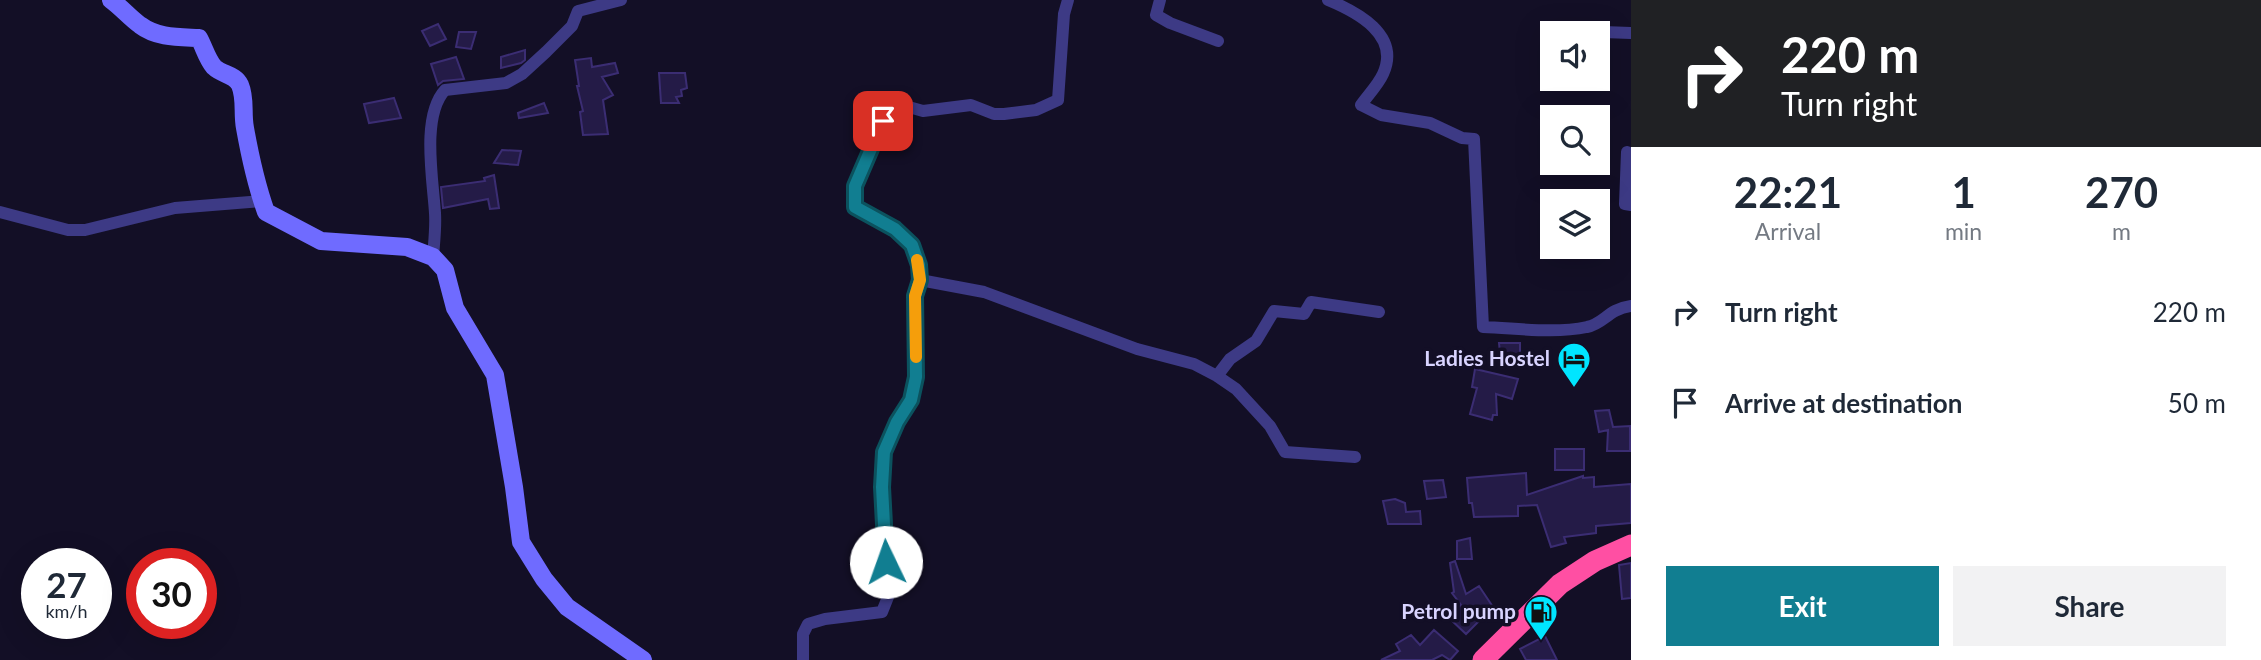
<!DOCTYPE html>
<html lang="en">
<head>
<meta charset="utf-8">
<style>
  body { margin:0; font-family:Lato,sans-serif; background:#f2f2f3; color:#1f2937; height:100vh; display:flex; flex-direction:column; font-size:26px; white-space:nowrap }
  * { box-sizing:border-box; margin:0 }
  p { font-size:23px; color:#747a83 }
  .icon { flex:none; width:38px; height:38px; fill:none; stroke:currentColor; stroke-width:2; stroke-linecap:round; stroke-linejoin:round }
  .map { position:relative; flex:1; overflow:hidden }
  .details { display:flex; flex-direction:column; background:#fff; width:630px }
  .details>* { flex:none }
  .hud { background:#202124; color:#fff; overflow:hidden }
  .tools { position:absolute; left:1540px; top:21px; display:grid; gap:14px }
  .tools a { display:grid; place-items:center; width:70px; height:70px; border-radius:0px; background:#fff; box-shadow:0 7px 28px #0002; font-size:35px }
  .speed { position:absolute; left:21px; top:548px; display:flex; gap:14px; font-size:35px; font-weight:700; text-align:center }
  .speed>* { display:grid; place-content:center; width:91px; height:91px; border-radius:50%; background:#fff; box-shadow:0 7px 28px #0002; line-height:1 }
  .speed small { font-size:18px; font-weight:400 }
  .speed .limit { border:10px solid #d22; background:#fff; color:#111 }
  .pin { position:absolute; display:grid; place-items:center; width:60px; height:60px; color:#fff; margin:-30px; border-radius:14px; box-shadow:0 4px 10px #0006 }
  .me { position:absolute; width:77px; margin:-38px; rotate:357deg; stroke-linejoin:round; filter:drop-shadow(0 0 5px #0008) }
  .turn { display:flex; align-items:center; gap:24px; height:147px; padding:0 35px; font-size:32px }
  .turn .icon { width:91px; height:91px; stroke-width:2.5 }
  .turn b { display:block; font-size:49px; line-height:60px }
  .eta { display:flex; justify-content:space-evenly; align-items:center; height:119px; text-align:center }
  .eta b { font-size:42px; font-weight:700; line-height:49px }
  .button { display:flex; gap:14px; margin-top:auto; padding:14px 35px }
  .button a { flex:1; height:80px; border-radius:0px; background:#117e91; color:#fff; font-size:28px; font-weight:700; line-height:80px; text-align:center }
  .button a+a { background:#f2f2f3; color:#1f2937 }
  ul { padding:0; list-style:none }
  li { display:flex; align-items:center; gap:21px; height:91px; padding:0 35px }
  li div { flex:1 }
  li b { display:block; font-size:26px }
  li em { font-style:normal }
  main { display:flex; flex:1; min-height:0 }
  .map>svg:first-child { display:block }
</style>
</head>
<body>
<main>
<div class="map">
<svg width="1631" height="660" viewBox="0 0 1631 660">
  <rect width="100%" height="100%" fill="#130f26"/>
  <path fill="#241b47" stroke="#3b2d73" stroke-width="2" d="M 438,24 L 446,39 L 430,46 L 422,31 Z
    M 459,32 L 476,32 L 471,49 L 456,47 Z
    M 525,50 L 525,60 L 521,63 L 501,68 L 501,57 Z
    M 456,57 L 464,79 L 443,81 L 438,85 L 431,64 Z
    M 591,58 L 592,67 L 615,63 L 618,73 L 602,77 L 613,95 L 603,100 L 608,134 L 583,135 L 580,112 L 583,111 L 577,86 L 579,86 L 575,60 Z
    M 659,73 L 685,73 L 687,88 L 681,90 L 682,96 L 676,97 L 679,103 L 661,103 Z
    M 394,98 L 401,118 L 369,123 L 364,104 Z
    M 544,103 L 548,113 L 519,118 L 518,113 Z
    M 502,150 L 521,151 L 518,165 L 494,163 Z
    M 494,175 L 499,208 L 490,209 L 488,199 L 443,208 L 441,187 L 485,181 L 484,178 Z
    M 1499,343 L 1520,343 L 1520,362 L 1501,362 Z
    M 1475,369 L 1518,379 L 1512,399 L 1496,394 L 1497,415 L 1493,415 L 1492,420 L 1470,414 L 1477,388 L 1472,387 Z
    M 1609,410 L 1613,427 L 1630,426 L 1630,451 L 1607,451 L 1608,430 L 1599,432 L 1595,411 Z
    M 1555,449 L 1584,449 L 1584,470 L 1555,470 Z
    M 1526,473 L 1527,495 L 1583,476 L 1583,478 L 1594,477 L 1594,487 L 1631,484 L 1631,523 L 1596,526 L 1596,533 L 1564,537 L 1566,543 L 1551,547 L 1537,505 L 1518,506 L 1518,516 L 1474,517 L 1472,503 L 1469,503 L 1467,478 Z
    M 1443,480 L 1446,497 L 1427,499 L 1424,481 Z
    M 1395,499 L 1405,503 L 1406,512 L 1420,511 L 1421,524 L 1388,524 L 1383,501 Z
    M 1470,538 L 1472,559 L 1457,559 L 1457,541 Z
    M 1455,561 L 1466,594 L 1479,586 L 1495,610 L 1486,621 L 1483,617 L 1466,634 L 1448,617 L 1461,605 L 1452,593 L 1454,592 L 1450,563 Z
    M 1631,563 L 1631,598 L 1622,599 L 1619,565 Z
    M 1434,630 L 1458,651 L 1450,660 L 1442,655 L 1432,660 L 1381,660 L 1400,651 L 1396,644 L 1411,635 L 1420,645 Z
    M 1545,636 L 1557,660 L 1526,660 L 1520,649 Z"/>
  <g fill="none" stroke-linecap="round" stroke-linejoin="round">
    <path stroke="#3d3a85" stroke-width="12" d="M 1160,0 L 1156,15 L 1170,23 L 1218,41
      M 1328,0 C 1357,12 1401,35 1383,74 C 1378,85 1368,95 1361,105 L 1381,115 L 1430,123 L 1462,138 L 1474,139 L 1483,327 C 1516,328 1554,334 1587,327 C 1604,324 1608,309 1631,306
      M 1603,32 L 1631,33
      M 1627,152 L 1625,204 L 1631,205
      M 0,212 L 68,230 L 85,230 L 175,208 L 262,201
      M 433,257 C 434,243 436,228 435,213 C 433,180 421,116 445,90 L 506,83 L 522,74 L 546,52 L 572,26 L 578,11 L 621,0
      M 920,280 L 984,292 L 1137,349 L 1194,364 L 1217,376 L 1236,389 L 1270,426 L 1285,452 L 1355,457
      M 1217,376 L 1230,359 L 1256,341 L 1274,311 L 1304,314 L 1311,302 L 1379,312
      M 803,660 L 803,634 L 808,624 L 825,619 L 882,612 L 888,597 L 882,487 L 884,452 L 896,422 L 911,400 L 916,377 L 915,296 L 920,280 L 919,265 L 912,245 L 896,229 L 854,207 L 855,186 L 891,102 L 923,111 L 971,105 L 994,114 L 1004,114 L 1036,110 L 1058,100 L 1064,14 L 1068,0"/>
    <path stroke="#6f6bff" stroke-width="18" d="M 111,0 C 122,8 130,18 140,25 C 157,38 179,37 199,38 C 204,47 207,59 214,67 C 222,75 235,74 240,85 C 246,99 242,113 245,128 C 250,156 256,184 266,212 L 321,241 L 407,247 L 433,257 L 445,270 L 455,308 L 495,375 L 514,487 L 521,542 L 544,579 L 567,607 L 643,660"/>
    <path stroke="#ff4fa3" stroke-width="21" d="M 1483,660 L 1560,584 L 1595,561 L 1631,545"/>
  </g>
  <g fill="none" stroke-linecap="round" stroke-linejoin="round">
    <defs>
      <path id="route" d="M 883,121 L 855,186 L 855,207 L 895,229 L 912,245 L 919,265 L 920,280 L 915,296 L 916,377 L 911,400 L 897,422 L 884,452 L 882,487 L 886,562"/>
    </defs>
    <use href="#route" stroke="#0b525e" stroke-width="18"/>
    <use href="#route" stroke="#117e91" stroke-width="12"/>
    <path stroke="#f59e0b" stroke-width="12" d="M 916,357 L 915,296 L 920,280 L 917,260"/>
  </g>
  <defs>
    <symbol id="hotel-pin" viewBox="-11 -11 22 30"><path d="M0 17L-7.5 6A9.5 9.5 0 1 1 7.5 6Z" fill="#00e5ff" stroke="#130f26"/><path d="M-6-4.5h1.5V1H6V5H4.5V3h-9V5H-6ZM-4 0a1.8 1.8 0 1 1 3.6 0ZM.5 0V-2.5h3Q6-2.5 6 0Z" fill="#111"/></symbol>
    <symbol id="fuel-pin" viewBox="-11 -11 22 30"><path d="M0 17L-7.5 6A9.5 9.5 0 1 1 7.5 6Z" fill="#00e5ff" stroke="#130f26"/><path d="M-5.5-6h7V0h2V4h1.3V-2.5L3-4.5l.8-.8L6-3V5H2.5V1h-1V6h-7ZM-4.2-4.7v3.2H.2V-4.7Z" fill="#111"/></symbol>
  </defs>
  <g fill-rule="evenodd">
    <use href="#hotel-pin" x="1555" y="340" width="38" height="52"/>
    <use href="#fuel-pin" x="1522" y="593" width="38" height="52"/>
  </g>
  <g text-anchor="middle" stroke-width="7" stroke-linejoin="round" paint-order="stroke">
    <g font-size="21" font-weight="bold" fill="#d9d4ff" stroke="#130f26" text-anchor="end">
      <text x="1550" y="366">Ladies Hostel</text>
      <text x="1516" y="619">Petrol pump</text>
    </g>
  </g>
</svg>
<div class="tools">
<a><svg class="icon" aria-label="sound" viewBox="0 0 24 24"><path d="M4 9h4l5-4v14l-5-4H4zM17 9q2 3 0 6"/></svg></a>
<a><svg class="icon" aria-label="search" viewBox="0 0 24 24"><circle cx="10" cy="10" r="6"/><path d="M15 15l6 6"/></svg></a>
<a><svg class="icon" aria-label="layers" viewBox="0 0 24 24"><path d="M12 4l9 5-9 5-9-5zM3 14l9 5 9-5"/></svg></a>
</div>
<div class="speed"><div>27<small>km/h</small></div><div class="limit">30</div></div>
<div class="pin" style="left:883px;top:121px;background:#d93025"><svg class="icon" aria-label="arrive" viewBox="0 0 24 24"><path d="M6 21V4h12l-3 4 3 4H6"/></svg></div>
<svg class="me" style="left:886px;top:562px" viewBox="-20 -20 40 40"><circle r="19" fill="#fff"/><path d="M0-13L10 11 0 6-10 11z" fill="#117e91"/></svg>
</div>
<section class="details">
<div class="hud">
<div class="turn"><svg class="icon" aria-label="right" viewBox="0 0 24 24"><path d="M7 20v-9h11M14 6l5 5-5 5"/></svg><div><b>220 m</b>Turn right</div></div>
</div>
<div class="eta">
<div><b>22:21</b><p>Arrival</p></div>
<div><b>1</b><p>min</p></div>
<div><b>270</b><p>m</p></div>
</div>
<ul>
<li><svg class="icon" aria-label="right" viewBox="0 0 24 24"><path d="M7 20v-9h11M14 6l5 5-5 5"/></svg><div><b>Turn right</b></div><em>220 m</em></li>
<li><svg class="icon" aria-label="arrive" viewBox="0 0 24 24"><path d="M6 21V4h12l-3 4 3 4H6"/></svg><div><b>Arrive at destination</b></div><em>50 m</em></li>
</ul>
<div class="button"><a>Exit</a><a>Share</a></div>
</section>
</main>
</body>
</html>
